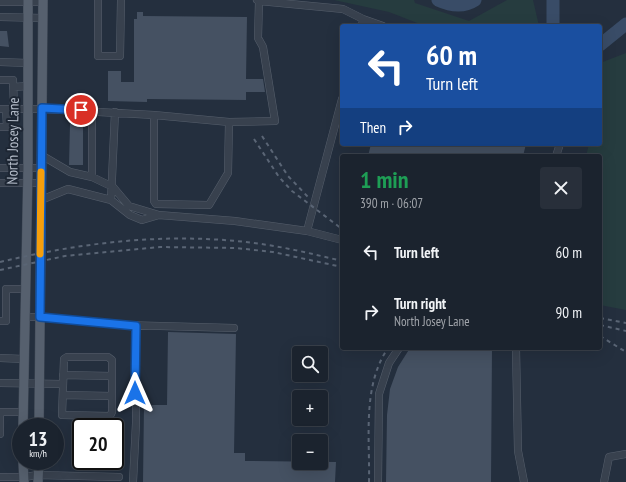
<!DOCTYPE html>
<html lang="en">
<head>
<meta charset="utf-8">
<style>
  body { margin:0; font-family:"PT Sans Narrow",sans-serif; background:#282f3a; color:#f1f3f6; height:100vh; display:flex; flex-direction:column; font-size:15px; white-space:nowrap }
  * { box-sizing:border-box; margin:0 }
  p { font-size:13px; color:#a0a4aa }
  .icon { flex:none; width:22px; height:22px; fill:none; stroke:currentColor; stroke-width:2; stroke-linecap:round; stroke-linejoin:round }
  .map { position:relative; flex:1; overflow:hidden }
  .side { position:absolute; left:340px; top:154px; width:262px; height:196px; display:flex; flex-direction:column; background:#1b232e; border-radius:4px; box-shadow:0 4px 16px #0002,0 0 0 1px #39404a }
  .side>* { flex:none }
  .guide { position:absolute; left:340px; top:24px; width:262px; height:122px; border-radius:4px; box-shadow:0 4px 16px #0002,0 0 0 1px #39404a; background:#1a4fa0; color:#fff; overflow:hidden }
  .fabs { position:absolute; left:292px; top:346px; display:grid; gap:8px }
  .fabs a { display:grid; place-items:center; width:36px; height:36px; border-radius:4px; background:#1b232e; box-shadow:0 4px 16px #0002,0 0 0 1px #39404a; font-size:20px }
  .speed { position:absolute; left:12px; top:418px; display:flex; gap:8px; font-size:20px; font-weight:700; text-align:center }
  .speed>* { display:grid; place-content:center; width:52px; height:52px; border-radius:50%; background:#1b232e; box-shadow:0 4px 16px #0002,0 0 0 1px #39404a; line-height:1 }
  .speed small { font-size:10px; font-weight:400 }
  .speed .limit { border:2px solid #111; border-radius:6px; background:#fff; color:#111 }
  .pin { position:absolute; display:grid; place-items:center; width:34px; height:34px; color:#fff; margin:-17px; border:2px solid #fff; border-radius:50%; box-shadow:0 1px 4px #0007 }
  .me { position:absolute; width:44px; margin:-22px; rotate:0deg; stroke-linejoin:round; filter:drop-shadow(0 0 3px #0008) }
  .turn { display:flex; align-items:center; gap:14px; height:84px; padding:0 20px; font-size:18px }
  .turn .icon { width:52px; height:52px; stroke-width:2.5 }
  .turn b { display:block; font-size:28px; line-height:34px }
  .then { display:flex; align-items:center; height:38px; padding:0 20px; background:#0003; gap:8px; font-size:15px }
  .round { display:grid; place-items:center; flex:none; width:42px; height:42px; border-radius:4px; background:#282f3a }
  .overview { display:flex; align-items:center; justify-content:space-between; height:68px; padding:0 20px }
  h1 { font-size:24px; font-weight:700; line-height:30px; color:#1e9e55 }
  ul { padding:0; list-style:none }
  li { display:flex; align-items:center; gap:12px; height:60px; padding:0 20px }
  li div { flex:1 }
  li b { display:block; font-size:15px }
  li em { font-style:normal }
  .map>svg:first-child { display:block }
</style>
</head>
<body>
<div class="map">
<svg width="626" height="482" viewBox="0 0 626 482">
  <rect width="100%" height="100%" fill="#242f3e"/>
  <path fill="#263c3f" d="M 334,0 L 414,0 L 415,3 L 469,21 L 507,0 L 533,0 L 539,26 L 425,26 L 389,12 Z
    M 626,53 L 626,310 L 600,305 L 600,156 L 586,156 L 589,144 L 600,144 L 600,63 Z"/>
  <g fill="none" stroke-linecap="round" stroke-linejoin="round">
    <path stroke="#394c67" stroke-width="13" d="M 438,0 C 449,5 463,8 475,0
      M 553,0 L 553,26
      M 600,45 L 626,24"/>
  </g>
  <path fill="#455162" d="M 137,12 L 143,12 L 143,16 L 247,17 L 246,79 L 263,79 L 265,92 L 246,92 L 246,100 L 147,99 L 147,102 L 108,101 L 108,71 L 121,71 L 121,82 L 134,82 L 134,19 L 137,19 Z
    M 0,31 L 7,31 L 9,47 L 0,46 Z
    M 70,124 L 83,124 L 83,165 L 69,165 Z
    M 371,144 L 526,144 L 523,156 L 368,156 Z
    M 168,332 L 236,334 L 234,453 L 245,453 L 245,461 L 336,462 L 335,482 L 143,482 L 144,405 L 167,405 Z
    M 410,348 L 492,348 L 491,482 L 386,482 L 387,415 L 390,389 L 398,367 Z
    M 115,431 L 123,431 L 123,456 L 121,456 L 121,459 L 115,459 Z"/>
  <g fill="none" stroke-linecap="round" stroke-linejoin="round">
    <defs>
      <path id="minor" d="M 98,0 L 98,56 L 120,56 L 121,0
        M 259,1 L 343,9 L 363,19 L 362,26
        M 0,2 L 43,2
        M 0,17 L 43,18
        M 363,19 L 383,26
        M 0,62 L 28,63
        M 0,80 L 13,80 L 14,109
        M 13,87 L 28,86
        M 0,109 L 42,109 L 154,115 L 154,201 L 156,204 L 209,205 L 228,173 L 229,122 L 154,115
        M 229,122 L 275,121 L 263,47 L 258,38 L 259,1 L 257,0
        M 0,127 L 7,127 L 6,109
        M 556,156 L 560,144
        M 0,168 L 41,168
        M 92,177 L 92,111
        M 0,183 L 41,183
        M 41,200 L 68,189 L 111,200 L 130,215 L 142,220 L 159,215 L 129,206 L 113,187 L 92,177 L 70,172 L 41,155
        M 111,200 L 115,112
        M 159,215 L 235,221 L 307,231 L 342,99
        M 307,231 L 342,240
        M 25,317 L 39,317 L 123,325 L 234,328
        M 0,321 L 6,321 L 6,289 L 25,289
        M 516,348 L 518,451 L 524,482
        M 67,357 L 108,357 L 112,360 L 112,412 L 110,416 L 62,415 L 64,359 Z
        M 0,358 L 24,359
        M 63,375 L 112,376
        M 0,383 L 63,384
        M 63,395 L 112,396
        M 0,412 L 23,412
        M 0,434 L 0,412
        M 0,477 L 24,477 L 38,475 L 119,477
        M 133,482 L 136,423 L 136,325
        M 378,482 L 379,394 L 389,363 L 399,348
        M 604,482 L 609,457 L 626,454"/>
      <path id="major" d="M 23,427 L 28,167 L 28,0
        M 39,427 L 43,0
        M 23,461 L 24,482
        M 38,482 L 39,461"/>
    </defs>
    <use href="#minor" stroke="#565f6c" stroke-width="8"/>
    <use href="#major" stroke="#414a57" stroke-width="10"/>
    <use href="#minor" stroke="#38414e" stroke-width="7"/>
    <use href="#major" stroke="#56606e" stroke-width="9"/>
    <path stroke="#5a6575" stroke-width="2" stroke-dasharray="4 4" stroke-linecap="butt" d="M 262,136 L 288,176 L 309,198
      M 254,139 L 279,177 L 292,191 L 342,229
      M 0,262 C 88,241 178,231 268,245 C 293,249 317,255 342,261
      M 0,270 L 65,256 L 160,247 L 236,248 L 273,252 L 342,267
      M 600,318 L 626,323
      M 600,325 L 626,331
      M 600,336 L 626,352
      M 369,482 C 370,438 362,386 388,348"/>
  </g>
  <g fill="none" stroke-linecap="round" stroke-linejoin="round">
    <defs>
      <path id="route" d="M 81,110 L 42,108 L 40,317 L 136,326 L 135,393"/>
    </defs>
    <use href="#route" stroke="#114b97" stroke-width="10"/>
    <use href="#route" stroke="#1a73e8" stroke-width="7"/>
    <path stroke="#f59e0b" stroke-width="7" d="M 40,254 L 41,172"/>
  </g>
  <g text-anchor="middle" stroke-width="4" stroke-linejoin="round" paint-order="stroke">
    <g font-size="15" fill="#b4bcc9" stroke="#1d2633">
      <text transform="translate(13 141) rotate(-89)" y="5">North Josey Lane</text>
    </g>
  </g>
</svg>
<div class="fabs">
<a><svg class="icon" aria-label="search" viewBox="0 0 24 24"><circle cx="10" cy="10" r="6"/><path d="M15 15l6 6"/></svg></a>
<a>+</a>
<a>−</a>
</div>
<div class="speed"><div>13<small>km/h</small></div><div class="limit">20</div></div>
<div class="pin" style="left:81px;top:110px;background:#d93025"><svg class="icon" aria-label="arrive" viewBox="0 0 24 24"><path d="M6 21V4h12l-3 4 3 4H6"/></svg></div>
<svg class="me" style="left:135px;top:393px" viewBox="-20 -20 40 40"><path d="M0-17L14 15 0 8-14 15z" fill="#1a73e8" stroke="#fff" stroke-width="4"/></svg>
<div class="guide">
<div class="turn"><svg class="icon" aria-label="left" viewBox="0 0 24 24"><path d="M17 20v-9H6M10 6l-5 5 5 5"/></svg><div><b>60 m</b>Turn left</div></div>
<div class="then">Then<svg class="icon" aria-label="right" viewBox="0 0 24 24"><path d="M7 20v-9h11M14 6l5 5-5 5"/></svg></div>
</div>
<section class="side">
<div class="overview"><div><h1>1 min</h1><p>390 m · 06:07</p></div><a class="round"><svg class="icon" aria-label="close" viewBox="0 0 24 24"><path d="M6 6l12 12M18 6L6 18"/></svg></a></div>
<ul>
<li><svg class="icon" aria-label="left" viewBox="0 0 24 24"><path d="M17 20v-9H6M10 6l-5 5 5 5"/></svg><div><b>Turn left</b></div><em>60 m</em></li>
<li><svg class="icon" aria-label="right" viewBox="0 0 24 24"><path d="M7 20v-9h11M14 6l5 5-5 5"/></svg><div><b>Turn right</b><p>North Josey Lane</p></div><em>90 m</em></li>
</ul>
</section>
</div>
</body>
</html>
